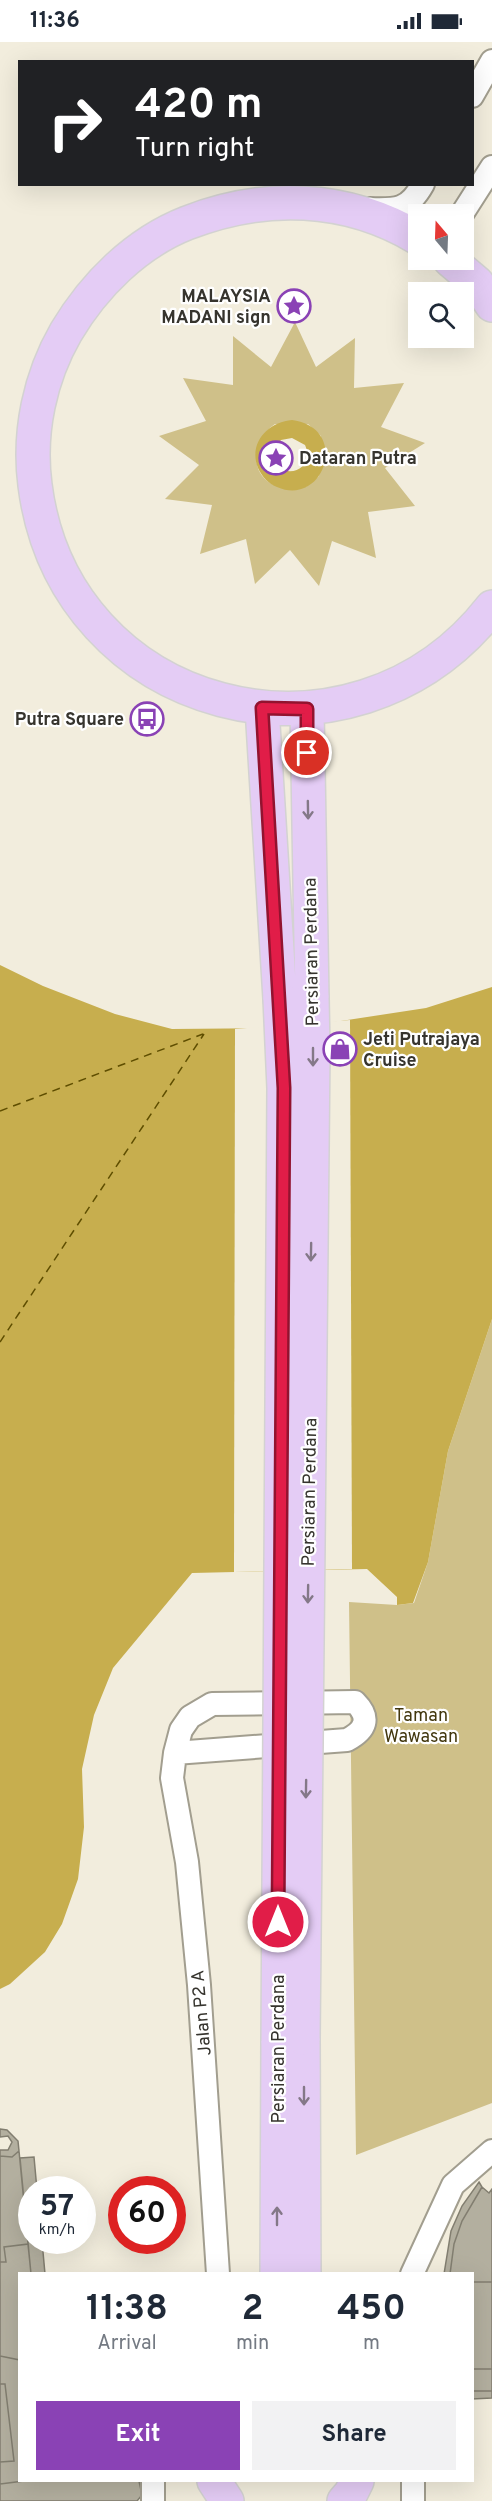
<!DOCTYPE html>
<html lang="en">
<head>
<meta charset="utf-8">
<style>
  body { margin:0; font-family:Overpass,sans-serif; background:#f2f2f3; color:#1f2937; height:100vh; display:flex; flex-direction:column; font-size:22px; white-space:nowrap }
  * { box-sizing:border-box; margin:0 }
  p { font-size:20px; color:#747a83 }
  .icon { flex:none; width:33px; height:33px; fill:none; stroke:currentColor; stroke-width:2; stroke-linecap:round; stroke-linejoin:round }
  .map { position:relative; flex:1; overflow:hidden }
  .panel { position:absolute; left:18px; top:2230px; width:456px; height:210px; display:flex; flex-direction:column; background:#fff; border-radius:0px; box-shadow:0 6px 24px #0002 }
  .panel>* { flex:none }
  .top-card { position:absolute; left:18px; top:18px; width:456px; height:126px; border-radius:0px; box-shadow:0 6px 24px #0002; background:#202124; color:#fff; overflow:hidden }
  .needle { width:39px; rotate:341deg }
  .fabs { position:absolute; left:408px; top:162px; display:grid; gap:12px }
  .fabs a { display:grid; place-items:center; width:66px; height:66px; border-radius:0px; background:#fff; box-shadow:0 6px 24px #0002; font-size:30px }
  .speed { position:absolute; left:18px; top:2134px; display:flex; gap:12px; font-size:30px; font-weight:700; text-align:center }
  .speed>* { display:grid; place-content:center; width:78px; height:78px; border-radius:50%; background:#fff; box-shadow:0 6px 24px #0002; line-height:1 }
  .speed small { font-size:15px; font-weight:400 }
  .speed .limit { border:9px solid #d22; background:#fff; color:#111 }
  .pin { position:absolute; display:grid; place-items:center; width:51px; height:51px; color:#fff; margin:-26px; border:3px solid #fff; border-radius:50%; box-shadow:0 2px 6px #0007 }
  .me { position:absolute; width:66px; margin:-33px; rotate:0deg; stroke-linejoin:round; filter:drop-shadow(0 0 4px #0008) }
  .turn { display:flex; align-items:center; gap:21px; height:126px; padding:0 18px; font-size:27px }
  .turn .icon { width:78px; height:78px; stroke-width:2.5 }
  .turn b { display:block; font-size:42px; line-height:51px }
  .eta { display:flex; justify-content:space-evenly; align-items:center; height:102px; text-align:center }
  .eta b { font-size:36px; font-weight:700; line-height:42px }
  .button { display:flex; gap:12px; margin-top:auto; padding:12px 18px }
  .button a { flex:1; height:69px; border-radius:0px; background:#8a42b5; color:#fff; font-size:24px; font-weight:700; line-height:69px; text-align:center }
  .button a+a { background:#f2f2f3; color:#1f2937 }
  .status { display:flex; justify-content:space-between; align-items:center; height:42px; padding:0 30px; background:#fff; direction:ltr }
  .status svg { height:16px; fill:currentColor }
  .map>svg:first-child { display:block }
</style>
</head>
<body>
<div class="status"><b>11:36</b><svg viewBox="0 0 49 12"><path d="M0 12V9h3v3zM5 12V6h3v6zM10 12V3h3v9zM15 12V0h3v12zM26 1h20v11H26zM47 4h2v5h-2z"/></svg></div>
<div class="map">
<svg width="492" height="2459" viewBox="0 0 492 2459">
  <rect width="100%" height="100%" fill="#f2eddd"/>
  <path fill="#cfc089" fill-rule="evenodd" d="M 295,280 L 316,325 L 355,296 L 354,346 L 404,341 L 381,385 L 425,401 L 385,426 L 415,464 L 368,470 L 376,516 L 332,499 L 319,544 L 290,508 L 255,542 L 246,497 L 200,512 L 212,463 L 165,457 L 199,423 L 159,394 L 206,379 L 183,336 L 233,343 L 233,294 L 271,325 ZM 275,382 L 308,382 L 321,394 L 319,434 L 306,445 C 296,445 280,447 272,442 C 247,429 255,395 275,382 Z
    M 492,1277 L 492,2061 L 356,2113 L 349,1560 L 397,1563 L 414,1561 L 428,1520 L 448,1409 Z"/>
  <path fill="#c7ae4e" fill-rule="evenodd" d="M 292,378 C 351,386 324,466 277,445 C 269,442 262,435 258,426 C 248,401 268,380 292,378 ZM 292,396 L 305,403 C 314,422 294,437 278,425 L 273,410 L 281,398 Z
    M 0,923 L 43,944 L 115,972 L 172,987 L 295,986 L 426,966 L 492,945 L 492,1277 L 448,1409 L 428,1520 L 413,1561 L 397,1563 L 397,1555 L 367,1527 L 192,1531 L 113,1626 L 94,1673 L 82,1727 L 84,1785 L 78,1837 L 62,1882 L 45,1910 L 10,1942 L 0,1947 Z"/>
  <path fill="#f2eddd" d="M 350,978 L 352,1527 L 234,1530 L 235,987 Z"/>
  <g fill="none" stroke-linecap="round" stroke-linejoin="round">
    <path stroke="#5f4e00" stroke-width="1.5" stroke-dasharray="8 6" stroke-linecap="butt" d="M 0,1069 L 203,992
      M 0,1300 L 204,992"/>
  </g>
  <path fill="#b3af9f" stroke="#827e70" stroke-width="1.5" d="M 0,2087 L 7,2088 L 18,2099 L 19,2109 L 12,2115 L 0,2114 L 0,2108 L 8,2108 L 12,2100 L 8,2094 L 0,2095 Z
    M 19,2109 L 28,2202 L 4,2205 L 6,2220 L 0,2220 L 0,2114 L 12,2115 Z
    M 34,2115 L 37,2148 L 32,2148 L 32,2199 L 42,2199 L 45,2232 L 31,2232 L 20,2116 Z
    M 479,2140 L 482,2145 L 462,2179 L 454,2202 L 450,2232 L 444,2232 L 451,2189 L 462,2164 Z
    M 482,2145 L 489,2151 L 492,2147 L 492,2349 L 472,2349 L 472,2232 L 450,2232 L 454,2202 L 462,2179 Z
    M 28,2202 L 31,2232 L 20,2232 L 20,2318 L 0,2314 L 0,2220 L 6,2220 L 4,2205 Z
    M 472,2240 L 492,2240 L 492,2327 L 472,2327 Z
    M 0,2314 L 20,2318 L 20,2439 L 24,2439 L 0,2442 L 0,2420 L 14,2419 L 5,2342 L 0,2342 Z
    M 0,2342 L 5,2342 L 14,2419 L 0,2420 Z
    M 472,2349 L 492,2349 L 492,2356 L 472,2357 Z
    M 24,2439 L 139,2439 L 142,2453 L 137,2459 L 0,2459 L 0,2442 Z"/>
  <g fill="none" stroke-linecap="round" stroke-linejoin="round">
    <defs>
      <path id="street" d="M 472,54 L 492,19
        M 368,167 C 396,168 408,169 423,142
        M 462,172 L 492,125
        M 175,1711 L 347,1698 C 366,1688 371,1676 355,1660 L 212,1662 L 190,1675 L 181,1688 L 175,1711 L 172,1736 L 187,1820 L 199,1943 L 218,2232
        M 412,2232 L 453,2143 L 492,2109
        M 413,2439 L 413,2459
        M 153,2459 L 153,2439"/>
      <path id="primary" d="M 418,196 C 346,153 264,151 187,181 C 136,201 94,243 66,290 C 40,335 28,390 35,443 C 64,672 351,746 492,565
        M 450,218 L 477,241 L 492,263
        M 262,666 L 280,957
        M 307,667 L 312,956
        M 303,1996 L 304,2232
        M 277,2232 L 278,1999
        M 214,2439 L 227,2459
        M 344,2459 L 351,2451 L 357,2439"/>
    </defs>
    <use href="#street" stroke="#a29e8f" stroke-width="26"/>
    <use href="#primary" stroke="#d3d2d1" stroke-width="36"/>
    <use href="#street" stroke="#fff" stroke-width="22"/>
    <use href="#primary" stroke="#e4ccf5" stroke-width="33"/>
    <defs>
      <path id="primary-bridge" d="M 303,1996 L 313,1008 L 312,956
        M 278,1999 L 284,1046 L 280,957"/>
    </defs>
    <use href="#primary-bridge" stroke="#d3d2d1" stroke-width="36" stroke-linecap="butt"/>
    <use href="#primary-bridge" stroke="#e4ccf5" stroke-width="33"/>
  </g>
  <defs><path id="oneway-shaft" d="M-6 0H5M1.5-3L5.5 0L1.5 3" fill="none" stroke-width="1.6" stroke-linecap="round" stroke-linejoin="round" transform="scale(1.5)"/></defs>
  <g stroke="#847888">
    <use href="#oneway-shaft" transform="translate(308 768) rotate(89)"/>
    <use href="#oneway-shaft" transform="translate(313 1015) rotate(90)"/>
    <use href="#oneway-shaft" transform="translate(311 1210) rotate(91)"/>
    <use href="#oneway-shaft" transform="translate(308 1552) rotate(91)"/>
    <use href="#oneway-shaft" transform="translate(306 1747) rotate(91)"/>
    <use href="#oneway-shaft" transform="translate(304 2054) rotate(90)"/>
    <use href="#oneway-shaft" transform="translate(277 2174) rotate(-90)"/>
  </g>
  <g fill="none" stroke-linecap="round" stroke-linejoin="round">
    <defs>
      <path id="route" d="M 278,1880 L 284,1046 L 262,666 L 307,667 L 307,711"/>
    </defs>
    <use href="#route" stroke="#92132f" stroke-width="15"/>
    <use href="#route" stroke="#e11d48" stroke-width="10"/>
  </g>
  <defs>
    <symbol id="sight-ring" viewBox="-11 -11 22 22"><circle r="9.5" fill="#fff" stroke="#8a42b5" stroke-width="1.5"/><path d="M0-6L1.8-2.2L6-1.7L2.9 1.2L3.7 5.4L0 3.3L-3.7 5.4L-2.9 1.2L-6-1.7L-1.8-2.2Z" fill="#8a42b5"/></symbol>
    <symbol id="bus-ring" viewBox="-11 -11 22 22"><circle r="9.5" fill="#fff" stroke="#8a42b5" stroke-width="1.5"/><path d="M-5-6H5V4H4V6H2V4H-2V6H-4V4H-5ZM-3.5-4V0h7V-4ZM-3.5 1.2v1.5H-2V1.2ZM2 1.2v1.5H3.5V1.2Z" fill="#8a42b5"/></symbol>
    <symbol id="shop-ring" viewBox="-11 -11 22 22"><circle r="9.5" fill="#fff" stroke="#8a42b5" stroke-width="1.5"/><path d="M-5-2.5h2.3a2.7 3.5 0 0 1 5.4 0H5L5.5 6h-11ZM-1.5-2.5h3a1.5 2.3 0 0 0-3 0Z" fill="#8a42b5"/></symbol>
  </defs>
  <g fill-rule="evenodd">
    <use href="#sight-ring" x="275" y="245" width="38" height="38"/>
    <use href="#sight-ring" x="257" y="397" width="38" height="38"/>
    <use href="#bus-ring" x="128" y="658" width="38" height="38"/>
    <use href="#shop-ring" x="321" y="988" width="38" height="38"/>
  </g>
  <g text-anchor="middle" stroke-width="4.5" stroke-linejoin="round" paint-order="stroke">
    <g font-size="18" font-weight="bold" fill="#36342e" stroke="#fff" text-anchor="end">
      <text x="271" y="260">MALAYSIA<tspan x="271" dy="21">MADANI sign</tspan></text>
      <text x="299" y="422" text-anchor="start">Dataran Putra</text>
      <text x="124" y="683">Putra Square</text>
      <text x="363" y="1003" text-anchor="start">Jeti Putrajaya<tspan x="363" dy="21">Cruise</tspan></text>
    </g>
    <g font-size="18" fill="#36342e" stroke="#fff">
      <text transform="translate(311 910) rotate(-91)" y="6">Persiaran Perdana</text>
      <text transform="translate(309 1450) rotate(-89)" y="6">Persiaran Perdana</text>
      <text transform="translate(201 1971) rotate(-95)" y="6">Jalan P2 A</text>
      <text transform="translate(278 2007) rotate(-90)" y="6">Persiaran Perdana</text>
    </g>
    <g font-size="18" fill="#42370e" stroke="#fff">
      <text x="421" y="1679">Taman<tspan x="421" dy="21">Wawasan</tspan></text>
    </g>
  </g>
</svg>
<div class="fabs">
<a><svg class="needle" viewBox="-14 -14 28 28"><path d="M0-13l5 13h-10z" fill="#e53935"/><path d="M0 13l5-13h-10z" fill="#747a83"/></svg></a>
<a><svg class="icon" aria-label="search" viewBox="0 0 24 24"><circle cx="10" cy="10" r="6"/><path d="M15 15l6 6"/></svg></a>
</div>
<div class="speed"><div>57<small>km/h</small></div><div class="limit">60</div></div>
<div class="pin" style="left:307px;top:711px;background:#d93025"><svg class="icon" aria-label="arrive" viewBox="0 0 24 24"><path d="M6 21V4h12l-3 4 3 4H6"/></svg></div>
<svg class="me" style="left:278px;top:1880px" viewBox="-20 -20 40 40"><circle r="17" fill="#e11d48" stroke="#fff" stroke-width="3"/><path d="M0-11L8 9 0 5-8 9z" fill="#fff"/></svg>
<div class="top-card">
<div class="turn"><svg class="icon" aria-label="right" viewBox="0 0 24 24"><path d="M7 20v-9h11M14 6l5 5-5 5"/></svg><div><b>420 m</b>Turn right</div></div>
</div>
<section class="panel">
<div class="eta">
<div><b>11:38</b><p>Arrival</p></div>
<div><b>2</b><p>min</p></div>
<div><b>450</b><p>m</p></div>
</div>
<div class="button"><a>Exit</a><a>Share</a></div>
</section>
</div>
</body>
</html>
